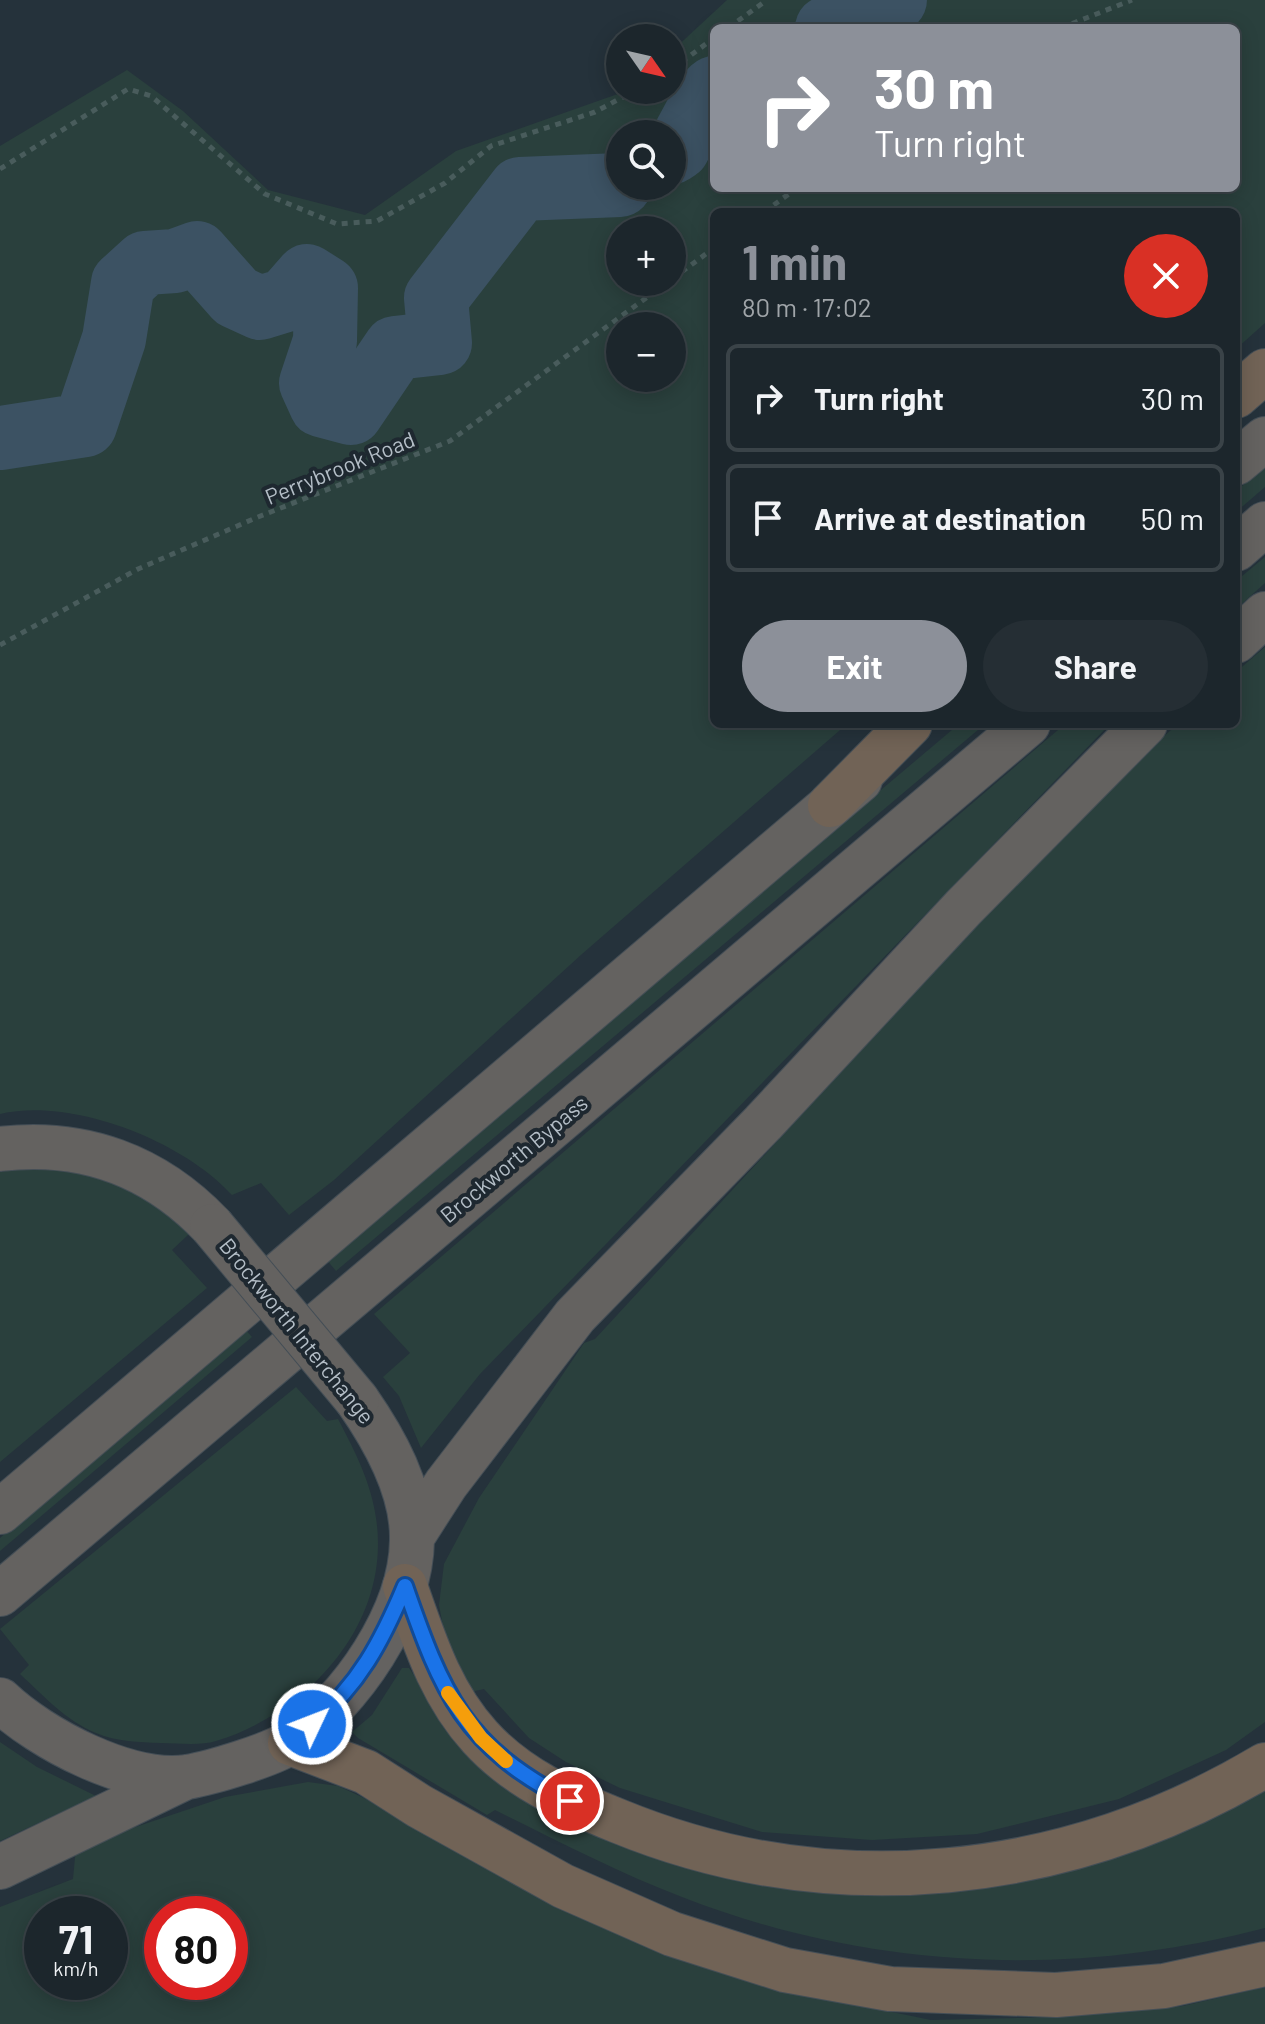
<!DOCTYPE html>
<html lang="en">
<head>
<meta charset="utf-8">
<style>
  body { margin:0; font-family:Barlow,sans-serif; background:#252e34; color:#f1f3f6; height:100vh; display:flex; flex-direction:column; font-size:30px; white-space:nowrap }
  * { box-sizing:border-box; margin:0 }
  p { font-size:26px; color:#a0a5a9 }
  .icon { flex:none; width:44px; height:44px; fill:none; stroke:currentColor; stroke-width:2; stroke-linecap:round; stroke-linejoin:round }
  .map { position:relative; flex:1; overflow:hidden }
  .side { position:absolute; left:710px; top:208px; width:530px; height:520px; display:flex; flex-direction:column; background:#1c262c; border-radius:12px; box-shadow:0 4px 20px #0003,0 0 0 2px #3a4348 }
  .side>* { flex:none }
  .top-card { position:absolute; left:710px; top:24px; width:530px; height:168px; border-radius:12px; box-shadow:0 4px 20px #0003,0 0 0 2px #3a4348; background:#8c9099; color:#fff; overflow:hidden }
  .needle { width:52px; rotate:124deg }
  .controls { position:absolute; left:606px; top:24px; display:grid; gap:16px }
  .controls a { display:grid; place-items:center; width:80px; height:80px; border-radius:50%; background:#1c262c; box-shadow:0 4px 20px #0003,0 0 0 2px #3a4348; font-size:40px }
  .speed { position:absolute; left:24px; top:1896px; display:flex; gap:16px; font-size:40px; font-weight:700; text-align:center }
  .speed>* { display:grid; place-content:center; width:104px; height:104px; border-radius:50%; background:#1c262c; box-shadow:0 4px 20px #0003,0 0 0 2px #3a4348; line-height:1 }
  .speed small { font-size:20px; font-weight:400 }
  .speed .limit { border:12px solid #d22; background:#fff; color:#111 }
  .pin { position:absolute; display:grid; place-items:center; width:68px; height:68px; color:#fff; margin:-34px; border:4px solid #fff; border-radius:50%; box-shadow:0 2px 8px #0007 }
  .me { position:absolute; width:88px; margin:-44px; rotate:47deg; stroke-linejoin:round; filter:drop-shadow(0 0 6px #0008) }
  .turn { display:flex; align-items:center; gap:28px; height:168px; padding:0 32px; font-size:36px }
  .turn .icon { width:104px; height:104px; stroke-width:2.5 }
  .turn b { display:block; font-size:56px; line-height:68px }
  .round { display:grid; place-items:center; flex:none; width:84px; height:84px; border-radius:42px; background:#252e34 }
  .head { display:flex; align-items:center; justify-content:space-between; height:136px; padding:0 32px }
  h1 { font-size:48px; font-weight:700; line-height:60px; color:#8c9099 }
  .action { display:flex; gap:16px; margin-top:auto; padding:16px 32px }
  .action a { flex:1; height:92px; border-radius:48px; background:#8c9099; color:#fff; font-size:32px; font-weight:700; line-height:92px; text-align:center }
  .action a+a { background:#252e34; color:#f1f3f6 }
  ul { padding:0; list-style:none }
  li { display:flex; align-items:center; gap:24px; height:108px; margin:0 16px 12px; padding:0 16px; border:4px solid #3a4348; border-radius:12px }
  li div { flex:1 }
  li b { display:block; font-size:30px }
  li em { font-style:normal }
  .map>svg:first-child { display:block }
</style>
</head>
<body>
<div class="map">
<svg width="1265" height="2024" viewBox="0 0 1265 2024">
  <rect width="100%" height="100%" fill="#25323b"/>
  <path fill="#2a403d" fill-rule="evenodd" d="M 727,0 L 1265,0 L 1265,323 L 1236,349 L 1236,212 L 714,212 L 714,724 L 847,724 L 582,954 L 334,1180 L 289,1215 L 261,1183 L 232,1195 C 183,1141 72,1097 0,1114 L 0,146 L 127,70 L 183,111 L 268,190 L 365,215 L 456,151 L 629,90 L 672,90 L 672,51 ZM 714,28 L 1236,28 L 1236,188 L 714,188 ZM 620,134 L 672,134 L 672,186 L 620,186 ZM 620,230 L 672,230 L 672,282 L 620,282 ZM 620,326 L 672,326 L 672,378 L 620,378 Z
    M 1265,467 L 1265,487 L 1236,512 L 1236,491 Z
    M 1265,557 L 1265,583 L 1236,609 L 1236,581 Z
    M 1265,647 L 1265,1722 L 1226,1750 L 1119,1799 L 977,1834 L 872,1840 L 762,1832 L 620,1788 L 566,1762 L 529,1738 L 484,1689 L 466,1693 L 450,1663 L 439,1605 L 444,1564 L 479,1498 L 584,1343 L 595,1339 L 1006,893 L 1155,744 L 1178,724 L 1236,724 L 1236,672 Z
    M 959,724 L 985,724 L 336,1271 L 326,1259 Z
    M 1065,724 L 1110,724 L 480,1374 L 421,1448 L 399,1396 L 383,1377 L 410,1353 L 374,1314 Z
    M 38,1166 C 103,1173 142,1188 189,1234 L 172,1250 L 207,1288 L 0,1462 L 0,1172 Z
    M 243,1327 L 252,1337 L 0,1551 L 0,1538 Z
    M 296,1387 L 327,1421 L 338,1419 C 359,1459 378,1496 378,1544 C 378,1637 301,1715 216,1741 C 200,1746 178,1743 161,1743 C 139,1742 117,1742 96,1733 C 65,1720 44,1696 20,1674 L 29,1665 L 0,1629 Z
    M 402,1668 L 409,1668 L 448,1727 L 483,1759 L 852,1886 L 1265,1781 L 1265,1928 C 1071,1979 869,1970 682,1897 C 617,1872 556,1840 495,1810 L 487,1815 L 358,1738 L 352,1732 L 372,1715 Z
    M 0,1742 L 37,1767 L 96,1796 L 0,1841 Z
    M 308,1782 L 338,1786 L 362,1797 L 542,1897 L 684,1962 L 813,1996 L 931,2020 L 1058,2017 L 1183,2006 L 1265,1987 L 1265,2024 L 0,2024 L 0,1907 L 73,1879 L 76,1847 L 225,1797 ZM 42,1914 L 110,1914 L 110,1982 L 42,1982 ZM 162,1914 L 230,1914 L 230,1982 L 162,1982 Z"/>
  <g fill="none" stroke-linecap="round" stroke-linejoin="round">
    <path stroke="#3c5263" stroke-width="64" d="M 827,28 L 895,0
      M 672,152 L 678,148 L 706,96 L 714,88
      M 0,438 L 85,425 L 114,339 L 123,283 L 145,263 L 175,261 L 197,253 L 236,297 L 260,308 L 286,300 L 307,276 L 326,288 L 325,341 L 311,383 L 321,405 L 351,413 L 395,348 L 440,343 L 436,298 L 520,189 L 620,185"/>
    <defs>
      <path id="trunk" d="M 1236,463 L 1265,439
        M 1236,549 L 1265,524
        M 1236,641 L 1265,614
        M 0,1149 C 83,1139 155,1166 212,1226
        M 0,1512 L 860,780
        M 412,1537 L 446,1484 L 575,1316 L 763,1123 L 964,907 L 1145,724
        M 0,1594 L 1028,724
        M 0,1700 C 41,1739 129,1785 187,1777 C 211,1773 271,1755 291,1742 C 351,1701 411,1614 412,1540 C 413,1490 385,1440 357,1400
        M 0,1867 L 186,1777"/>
      <path id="motorway" d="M 1236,396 L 1265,371
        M 830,805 L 910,724
        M 405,1586 C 424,1640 440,1693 480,1737 C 517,1778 568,1801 618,1821 C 833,1909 1067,1883 1265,1765
        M 290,1743 L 366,1772 L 419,1806 L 563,1886 L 672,1934 L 785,1970 L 890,1989 L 1056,1995 L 1164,1986 L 1265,1964"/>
    </defs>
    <use href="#trunk" stroke="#444e56" stroke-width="46"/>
    <use href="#motorway" stroke="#444e56" stroke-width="46"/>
    <path stroke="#495c5c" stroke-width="5" stroke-dasharray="6 6" stroke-linecap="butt" d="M 728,28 L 767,0
      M 1061,28 L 1132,0
      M 672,69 L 714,38
      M 0,169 L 128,89 L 151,96 L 265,194 L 337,224 L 377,221 L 445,183 L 491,146 L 595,112 L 636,90
      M 764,212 L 797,188
      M 672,279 L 714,248
      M 0,645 L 138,569 L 258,517 L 450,441 L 668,282"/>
    <use href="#trunk" stroke="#646260" stroke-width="44"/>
    <use href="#motorway" stroke="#716356" stroke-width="44"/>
    <defs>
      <path id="trunk-bridge" d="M 212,1226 L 357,1400"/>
    </defs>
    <use href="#trunk-bridge" stroke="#444e56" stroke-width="46" stroke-linecap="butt"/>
    <use href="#trunk-bridge" stroke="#646260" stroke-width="44"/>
  </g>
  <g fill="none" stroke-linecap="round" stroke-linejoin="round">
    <defs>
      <path id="route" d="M 312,1724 C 359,1685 382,1641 405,1586 C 442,1693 464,1747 570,1801"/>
    </defs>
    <use href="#route" stroke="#114b97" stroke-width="20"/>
    <use href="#route" stroke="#1a73e8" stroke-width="14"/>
    <path stroke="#f59e0b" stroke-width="14" d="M 448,1693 L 481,1738 L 506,1761"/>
  </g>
  <g text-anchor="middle" stroke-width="8" stroke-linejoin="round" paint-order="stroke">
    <g font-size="22" fill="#b4bec7" stroke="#1e2830">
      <text transform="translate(340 468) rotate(-22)" y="8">Perrybrook Road</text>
      <text transform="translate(514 1159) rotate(-40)" y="8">Brockworth Bypass</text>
      <text transform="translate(297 1331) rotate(51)" y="8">Brockworth Interchange</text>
    </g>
  </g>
</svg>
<div class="controls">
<a><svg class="needle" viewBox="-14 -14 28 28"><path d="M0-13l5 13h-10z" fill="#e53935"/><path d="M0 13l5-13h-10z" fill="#a0a5a9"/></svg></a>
<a><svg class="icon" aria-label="search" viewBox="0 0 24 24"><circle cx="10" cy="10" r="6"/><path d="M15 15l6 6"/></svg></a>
<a>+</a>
<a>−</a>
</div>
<div class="speed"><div>71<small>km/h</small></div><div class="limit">80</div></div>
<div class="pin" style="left:570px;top:1801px;background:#d93025"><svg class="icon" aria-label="arrive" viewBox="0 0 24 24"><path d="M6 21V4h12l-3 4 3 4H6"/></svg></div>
<svg class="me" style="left:312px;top:1724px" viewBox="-20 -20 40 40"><circle r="17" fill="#1a73e8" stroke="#fff" stroke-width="3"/><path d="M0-11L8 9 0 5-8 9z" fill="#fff"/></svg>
<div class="top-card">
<div class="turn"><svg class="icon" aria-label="right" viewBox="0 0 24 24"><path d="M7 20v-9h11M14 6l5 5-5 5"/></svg><div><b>30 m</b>Turn right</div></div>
</div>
<section class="side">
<div class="head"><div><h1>1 min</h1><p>80 m · 17:02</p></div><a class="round" style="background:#d93025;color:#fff"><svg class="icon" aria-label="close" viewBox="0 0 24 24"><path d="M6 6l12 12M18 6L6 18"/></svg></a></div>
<ul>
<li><svg class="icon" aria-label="right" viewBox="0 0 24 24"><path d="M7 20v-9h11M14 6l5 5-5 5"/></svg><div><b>Turn right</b></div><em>30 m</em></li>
<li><svg class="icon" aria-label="arrive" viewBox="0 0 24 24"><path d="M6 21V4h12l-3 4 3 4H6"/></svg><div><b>Arrive at destination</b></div><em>50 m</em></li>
</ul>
<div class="action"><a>Exit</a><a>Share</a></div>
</section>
</div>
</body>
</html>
